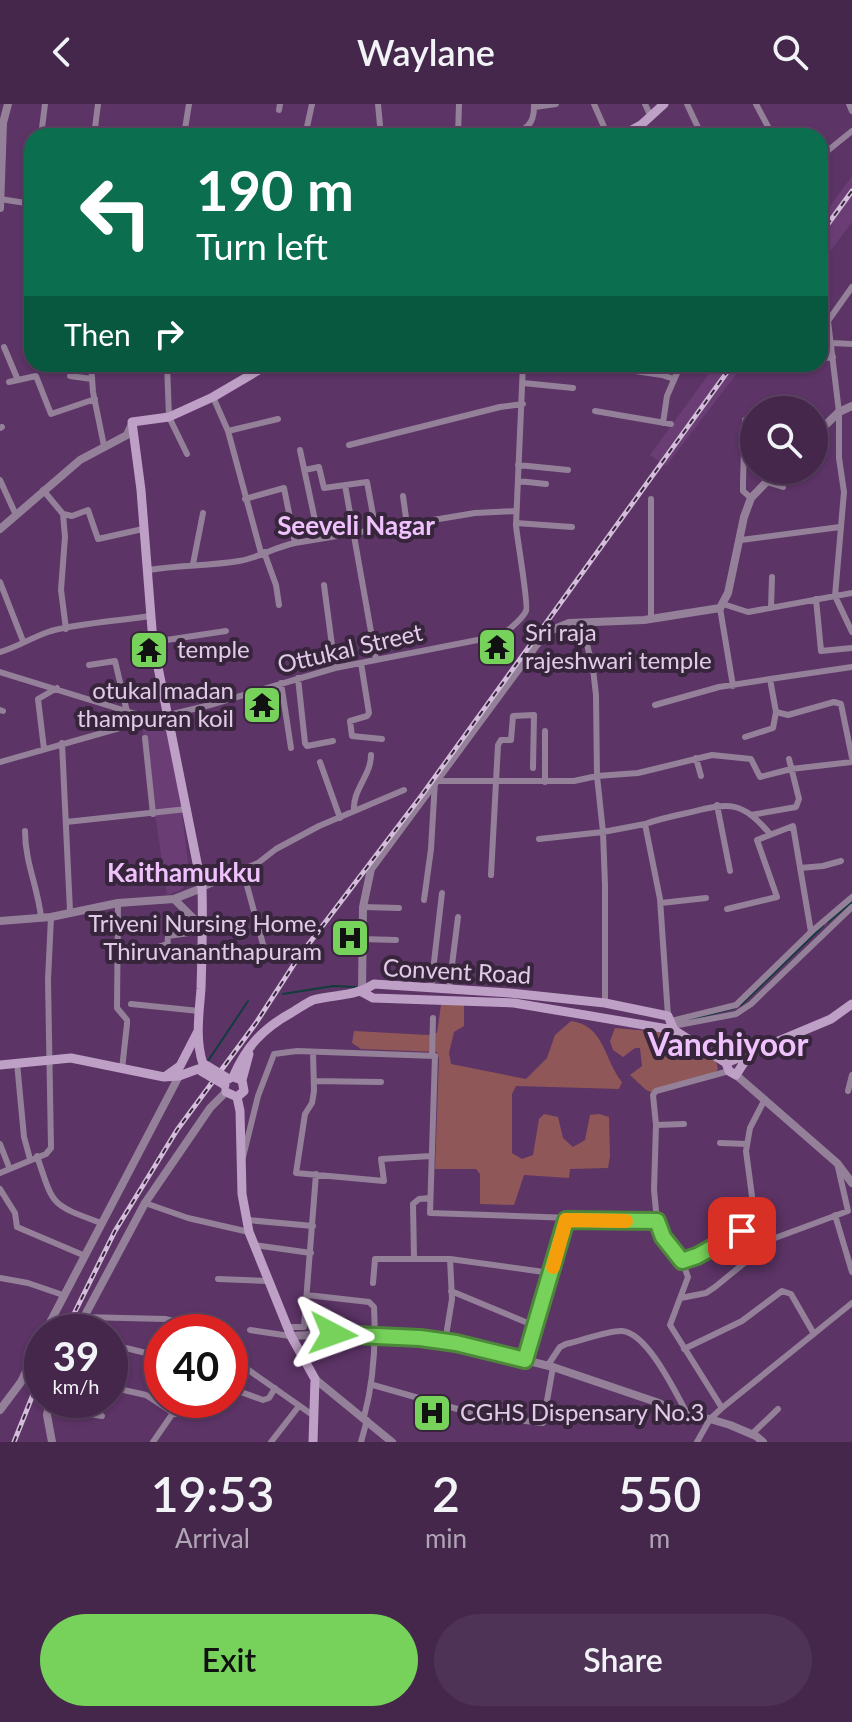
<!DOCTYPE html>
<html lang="en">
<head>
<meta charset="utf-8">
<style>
  body { margin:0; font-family:Lato,sans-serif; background:#4f3356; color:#f1f3f6; height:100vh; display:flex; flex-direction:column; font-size:30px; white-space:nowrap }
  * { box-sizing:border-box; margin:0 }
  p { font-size:26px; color:#b0a5b5 }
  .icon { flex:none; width:44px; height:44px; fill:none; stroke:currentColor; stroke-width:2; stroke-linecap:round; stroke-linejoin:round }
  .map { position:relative; height:1338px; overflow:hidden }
  .side { display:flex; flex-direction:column; background:#45274c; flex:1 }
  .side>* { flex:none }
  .hud { position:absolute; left:24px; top:24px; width:804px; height:244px; border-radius:24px; box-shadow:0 2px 6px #0004,0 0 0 2px #5d4464; background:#0b6e4f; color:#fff; overflow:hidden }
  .fabs { position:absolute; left:740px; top:292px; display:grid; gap:16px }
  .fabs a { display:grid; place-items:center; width:88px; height:88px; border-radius:50%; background:#45274c; box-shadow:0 2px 6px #0004,0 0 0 2px #5d4464; font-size:40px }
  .speed { position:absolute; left:24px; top:1210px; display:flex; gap:16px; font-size:40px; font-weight:700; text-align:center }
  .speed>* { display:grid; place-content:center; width:104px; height:104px; border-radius:50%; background:#45274c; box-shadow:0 2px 6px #0004,0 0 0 2px #5d4464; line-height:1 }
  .speed small { font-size:20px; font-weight:400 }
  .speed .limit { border:12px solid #d22; background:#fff; color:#111 }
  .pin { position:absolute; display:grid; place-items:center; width:68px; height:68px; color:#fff; margin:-34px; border-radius:16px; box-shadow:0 4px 12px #0006 }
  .me { position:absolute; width:88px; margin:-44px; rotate:94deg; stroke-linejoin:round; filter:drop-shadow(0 0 6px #0008) }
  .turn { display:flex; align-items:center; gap:28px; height:168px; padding:0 40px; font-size:36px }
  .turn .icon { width:104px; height:104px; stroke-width:2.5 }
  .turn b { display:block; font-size:56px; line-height:68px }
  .then { display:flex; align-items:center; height:76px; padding:0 40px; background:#0003; gap:16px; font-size:30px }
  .eta { display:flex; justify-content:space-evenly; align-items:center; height:136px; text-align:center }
  .eta b { font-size:48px; font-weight:600; line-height:56px }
  .cta { display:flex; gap:16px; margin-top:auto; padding:16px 40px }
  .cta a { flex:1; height:92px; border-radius:48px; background:#76d25a; color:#111; font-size:32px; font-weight:600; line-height:92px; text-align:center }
  .cta a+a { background:#4f3356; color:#f1f3f6 }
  header { display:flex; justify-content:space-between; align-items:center; height:104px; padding:0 40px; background:#45274c; font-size:36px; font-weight:600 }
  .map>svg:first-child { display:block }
</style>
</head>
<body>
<header><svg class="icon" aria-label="back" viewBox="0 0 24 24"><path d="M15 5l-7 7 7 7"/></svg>Waylane<svg class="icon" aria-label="search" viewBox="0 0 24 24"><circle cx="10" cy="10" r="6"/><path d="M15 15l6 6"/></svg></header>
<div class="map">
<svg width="852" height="1338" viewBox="0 0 852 1338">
  <rect width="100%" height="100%" fill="#5c3466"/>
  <path fill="#6a3e75" d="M 852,72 L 852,118 L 820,161 L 820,116 Z
    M 716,260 L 744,260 L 666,362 L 650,351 Z
    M 165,617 L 182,709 L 190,775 L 181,786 L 167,791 L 142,622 Z"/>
  <path fill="#905758" d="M 464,900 L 464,922 L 454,928 L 449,949 L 451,960 L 526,975 L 547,954 L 555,931 L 571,917 C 605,922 603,954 622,978 L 619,985 L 516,982 L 512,990 L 512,1049 L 522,1055 L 533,1051 L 539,1015 L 544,1010 L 558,1013 L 563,1034 L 573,1043 L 585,1036 L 590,1011 L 599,1010 L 609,1013 L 610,1052 L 608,1064 L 570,1065 L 569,1074 L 524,1071 L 514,1101 L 480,1100 L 480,1070 L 476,1065 L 435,1065 L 439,955 L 437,948 L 361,945 L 352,939 L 354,927 L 428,931 L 437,929 L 441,901 Z
    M 615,924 L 672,929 L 716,956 L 718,965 L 715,969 L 656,990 L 646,986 L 630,971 L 642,962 L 640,944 L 635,944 L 623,953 L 613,946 L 610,937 Z"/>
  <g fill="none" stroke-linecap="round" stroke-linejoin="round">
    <path stroke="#123c3d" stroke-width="2" d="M 828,818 L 852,798
      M 283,890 L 333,882 L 356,883
      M 741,901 L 823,822
      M 688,916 L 735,904
      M 208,957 L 248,897"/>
    <path stroke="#948099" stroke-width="6" d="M 378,0 L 381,32
      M 594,0 L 608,32
      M 645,0 L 651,13
      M 687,0 L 702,32
      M 756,0 L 773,32
      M 849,0 L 852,7
      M 535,3 L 556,0
      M 279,6 L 280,0
      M 41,32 L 45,0
      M 94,32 L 98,0
      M 175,32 L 185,25 L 189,0
      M 305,32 L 312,0
      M 458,32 L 459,0
      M 507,32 C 526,26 535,21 534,0
      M 820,53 L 852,27
      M 0,95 L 32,100
      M 852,183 L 828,217 L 839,308 L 839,354 L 844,388 L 835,492 L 852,528
      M 832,239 L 852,240
      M 4,243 L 17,274
      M 820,254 L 833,253
      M 91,260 L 93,288 L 104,342
      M 167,260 L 169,313 L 187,350
      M 588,260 L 662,271 L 674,275
      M 70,272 L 92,275
      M 9,278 L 36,272 L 51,310 L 95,295
      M 523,279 L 573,284
      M 213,293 L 228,327 L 261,449
      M 595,307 L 671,320
      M 745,316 L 743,377 L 743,387 L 751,394
      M 663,319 L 667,292 L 681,260
      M 0,324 L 2,323
      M 228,327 L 278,315
      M 349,341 L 500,303 L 523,300
      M 300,346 L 319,435
      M 518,361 L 568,366
      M 305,366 L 319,363 L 324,384 L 367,378 L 376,427
      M 0,376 L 16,411
      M 518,377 L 546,380
      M 767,378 L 783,383
      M 345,381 L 376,556
      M 43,386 L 63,410 L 65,433 L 61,486 L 66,525
      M 403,392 L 407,421
      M 245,395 L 284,384 L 295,439
      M 651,395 L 651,515
      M 63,410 L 72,412 L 88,406 L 98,435 L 143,425
      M 516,419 L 572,423
      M 741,436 L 840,423
      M 264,448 L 276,481 L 279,501
      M 193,460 L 203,409
      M 149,466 C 179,461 209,462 239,457 C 258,454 275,443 295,439 L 475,409 L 516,407
      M 0,478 L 23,537
      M 324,481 L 335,564
      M 816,495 L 821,547 L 852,544
      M 723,500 L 748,508 L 852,489
      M 720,504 L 733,582
      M 771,504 L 772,473
      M 582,520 L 593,565 L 596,591 L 597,672 L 603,728 L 605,781 L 605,899
      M 153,538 L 226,527
      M 0,548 C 18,543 32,533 51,527 C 81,519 119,517 150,512
      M 361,559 L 369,609 L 367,612 L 350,617 L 352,632 L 382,635
      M 89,561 L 115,557 L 127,608
      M 0,568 L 152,615 L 210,601 L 335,564 L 503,531 C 510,524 522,516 526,507 C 529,501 517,435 516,421 L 523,260
      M 298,574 L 305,639 L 307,642 L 333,637
      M 770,575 L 852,563
      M 281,579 L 291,644
      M 655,601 L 719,583 L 770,575 L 776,608 L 788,611 L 834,598 L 841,600 L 852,654
      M 0,606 L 3,607
      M 745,633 L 773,624 L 776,608
      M 145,634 L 153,710
      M 62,639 L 70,807
      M 44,645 L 38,595 L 57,584
      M 696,654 L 701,672
      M 0,658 L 148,616
      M 320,658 L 340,714
      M 545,678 L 545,627
      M 717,701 L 730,767
      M 354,707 C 352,686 371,672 371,651
      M 751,711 L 796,703 L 799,695 L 789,655
      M 66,718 L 187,705
      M 25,727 C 25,758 38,784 41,813
      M 539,735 L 603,728 L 645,720
      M 800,764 L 823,762 L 841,757
      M 243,767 L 267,855
      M 491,771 L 498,641 L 501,636 L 511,636 L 513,612 L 534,611 L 533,664
      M 202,784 L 258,759 L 276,745 L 319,722 L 404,686
      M 424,796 L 431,745 L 435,677 L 574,677 L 597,672 L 638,669 L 712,651 L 751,655 L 760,673 L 791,665 L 852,658
      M 118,799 L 117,904 L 127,916 L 127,920 L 122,965
      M 661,799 L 706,794
      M 363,803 L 399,804
      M 727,805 L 777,793 L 757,736 L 793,722 L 811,828
      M 362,835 L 396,836
      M 127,844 L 152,845 L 167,840
      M 167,847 L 168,832 L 203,827
      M 431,884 L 442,789
      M 449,885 L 458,813
      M 131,900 L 199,907
      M 668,912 L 660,795 L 645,720 C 659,715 673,712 687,709 C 729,699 740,695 770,730
      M 671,917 L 736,901 L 811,828 L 852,793
      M 673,922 L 736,910 L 751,900 L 852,803
      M 313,948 L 314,987 L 312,999 L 305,1010 L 296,1069 L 384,1077 L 381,1055 L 431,1052
      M 432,952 L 433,914
      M 17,959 L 24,1033 L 30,1055
      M 314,977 L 381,978
      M 848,987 L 852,971
      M 656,1021 L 684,1020
      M 720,1039 L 747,1040
      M 0,1040 L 9,1063
      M 37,1052 C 54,1103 50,1100 101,1119
      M 243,1053 L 258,992 L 274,950 L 297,947 L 435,952 L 430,1109 L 657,1117
      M 0,1069 L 46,1050 L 51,1044 L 48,876 L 51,813
      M 0,1085 L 15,1109 L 17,1123 L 83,1151
      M 145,1099 L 188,1114 L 249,1128
      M 835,1111 L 852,1168
      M 247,1116 L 313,1122
      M 739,1129 L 755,1148
      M 254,1141 L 311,1149
      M 414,1153 L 413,1100 L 419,1095 L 430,1094
      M 682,1157 L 663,1133 L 657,1117 L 654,1086 L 656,1021 L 653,991 L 656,987 L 729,967
      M 0,1174 L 28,1179 L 63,1191
      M 218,1175 L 269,1177
      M 373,1179 L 375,1155 L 450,1155 L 551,1169
      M 451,1187 L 535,1222
      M 307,1191 L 369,1198 L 374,1203 C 376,1241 374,1276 364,1313
      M 681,1194 L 706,1189 L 715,1183 L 775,1134 L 848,1107 L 838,1063
      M 83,1213 L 165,1215 L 178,1218 L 194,1228
      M 287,1223 L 304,1223 L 316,1070
      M 250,1226 L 290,1232
      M 445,1238 L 452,1195 L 450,1155
      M 110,1240 L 162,1253
      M 684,1245 L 742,1217 L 782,1187 L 791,1190 L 814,1230
      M 230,1253 L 314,1312
      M 525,1256 L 566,1116
      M 548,1261 L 560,1243 L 566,1240 C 581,1237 609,1226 622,1227 C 648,1229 676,1290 688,1311
      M 373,1281 L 482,1312 L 543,1319 L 553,1263
      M 110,1283 L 146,1291 L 175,1310
      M 230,1284 L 263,1296 L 269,1294 L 275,1284
      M 49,1303 L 102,1312
      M 722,1304 L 670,1221 L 688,1173 L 682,1157 C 707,1149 738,1135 755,1115 L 746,1047 L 750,1024 L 765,995
      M 752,1330 L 778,1305
      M 153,1338 L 182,1296
      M 271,1338 L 299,1302
      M 361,1338 L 367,1316
      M 697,1338 L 710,1315 L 722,1304 L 852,1199"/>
    <path stroke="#948099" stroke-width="8" d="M 0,104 L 3,19 L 8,0
      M 814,332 L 839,308 L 852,302
      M 0,425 L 80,356 L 127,331 L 132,320
      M 174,795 L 203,824
      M 0,817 L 51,813 L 118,799 L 174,795 L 202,784
      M 362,888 L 363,803 L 371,765 L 537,540 L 552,526 L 569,519 L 644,516 L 720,504 L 728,489 L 744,413 L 751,394 L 778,366
      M 736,971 L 837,1059 L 852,1079
      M 45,1228 L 179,972 L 179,967
      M 76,1228 L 145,1099 L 210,1004 L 226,988 L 225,985
      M 291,1232 L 333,1230 L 420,1234 L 456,1239 L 553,1263 L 659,1299 L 689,1313 L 710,1315 L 730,1321 L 756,1332 L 763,1338
      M 315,1275 L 392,1338
      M 50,1296 L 47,1311 L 52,1338
      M 0,1306 L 21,1278 L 42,1234"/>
    <path stroke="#bea0c6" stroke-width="9" d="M 621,32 L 641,21 L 664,0
      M 362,888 L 373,894 L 514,899 L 674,926 L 726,959 L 729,967 L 736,971 L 750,949
      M 726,959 L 831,915 L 852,900
      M 203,960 C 195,936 199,910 201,885 C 202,851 203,818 202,784 L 153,538 L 141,386 L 132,318 L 169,313 L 213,293 L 269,260
      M 0,961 L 71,954 L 164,973 L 179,972 L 198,965
      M 166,972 L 180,962 L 197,929
      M 242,976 L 233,973 C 246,943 262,925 291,909 C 298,905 306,899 313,896 C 335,890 355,893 374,880 L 510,889 L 605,899 L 668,912 L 674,926
      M 226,988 L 237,993
      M 237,993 L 240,1007 L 242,1090 L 249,1128 L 291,1232 L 315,1275 L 313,1338
      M 237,993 L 244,987 L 242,976 L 249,950"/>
    <defs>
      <path id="rail" d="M 820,131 L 852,87
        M 65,1228 L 115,1127 L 177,1026 L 256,919 L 298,854 L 422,691 L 733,260
        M 14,1338 L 42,1268"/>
    </defs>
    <use href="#rail" stroke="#d4bcdb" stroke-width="5"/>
    <use href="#rail" stroke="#37253c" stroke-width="2" stroke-dasharray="6" stroke-linecap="butt"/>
    <path stroke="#bea0c6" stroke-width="9" d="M 206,961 L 229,975
      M 201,967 L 225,981"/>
  </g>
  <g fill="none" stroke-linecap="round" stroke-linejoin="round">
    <defs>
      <path id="route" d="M 333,1230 L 420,1234 L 456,1239 L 525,1256 L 566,1116 L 657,1117 L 663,1133 L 682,1157 L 697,1152 L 742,1127"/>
    </defs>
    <use href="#route" stroke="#4d883a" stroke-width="20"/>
    <use href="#route" stroke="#76d25a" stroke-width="14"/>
    <path stroke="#f59e0b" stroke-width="14" d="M 553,1163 L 566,1116 L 626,1117"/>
  </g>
  <defs>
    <symbol id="temple-square" viewBox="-11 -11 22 22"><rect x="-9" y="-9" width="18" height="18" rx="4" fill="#76d25a" stroke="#37253c"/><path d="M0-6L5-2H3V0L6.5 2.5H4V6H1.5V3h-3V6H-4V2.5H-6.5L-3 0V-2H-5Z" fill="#111"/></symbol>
    <symbol id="hospital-square" viewBox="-11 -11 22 22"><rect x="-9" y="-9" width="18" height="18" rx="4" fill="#76d25a" stroke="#37253c"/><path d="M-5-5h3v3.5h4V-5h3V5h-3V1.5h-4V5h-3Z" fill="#111"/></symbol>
  </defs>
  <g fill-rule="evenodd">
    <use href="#temple-square" x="475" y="521" width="44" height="44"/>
    <use href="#temple-square" x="127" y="524" width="44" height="44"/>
    <use href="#temple-square" x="240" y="579" width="44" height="44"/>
    <use href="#hospital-square" x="328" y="812" width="44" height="44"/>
    <use href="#hospital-square" x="410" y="1287" width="44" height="44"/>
  </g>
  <g text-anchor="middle" stroke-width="8" stroke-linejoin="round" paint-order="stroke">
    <g font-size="24" fill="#e2cbe8" stroke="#37253c" text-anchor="start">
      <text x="525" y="537">Sri raja<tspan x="525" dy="28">rajeshwari temple</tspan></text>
      <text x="177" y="554">temple</text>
      <text x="234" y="595" text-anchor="end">otukal madan<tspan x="234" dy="28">thampuran koil</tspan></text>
      <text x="322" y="828" text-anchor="end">Triveni Nursing Home,<tspan x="322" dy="28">Thiruvananthapuram</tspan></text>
      <text x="460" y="1317">CGHS Dispensary No.3</text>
    </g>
    <g font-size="24" fill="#e2cbe8" stroke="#37253c">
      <text transform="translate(350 545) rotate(-13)" y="8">Ottukal Street</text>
      <text transform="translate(457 868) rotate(3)" y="8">Convent Road</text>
    </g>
    <g font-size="26" font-weight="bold" fill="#f0c2fd" stroke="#37253c">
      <text x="356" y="431">Seeveli Nagar</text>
      <text x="184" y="778">Kaithamukku</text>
    </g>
    <g font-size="32" font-weight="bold" fill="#f0c2fd" stroke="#37253c">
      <text x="728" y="952">Vanchiyoor</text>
    </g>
  </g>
</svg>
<div class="fabs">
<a><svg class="icon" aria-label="search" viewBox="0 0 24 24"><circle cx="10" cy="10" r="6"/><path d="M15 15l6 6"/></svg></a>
</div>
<div class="speed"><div>39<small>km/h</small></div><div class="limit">40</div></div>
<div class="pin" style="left:742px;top:1127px;background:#d93025"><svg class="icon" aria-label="arrive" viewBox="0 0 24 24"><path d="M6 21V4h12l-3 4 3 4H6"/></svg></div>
<svg class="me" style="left:333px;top:1230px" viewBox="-20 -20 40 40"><path d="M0-17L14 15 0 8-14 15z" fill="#76d25a" stroke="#fff" stroke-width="4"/></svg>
<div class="hud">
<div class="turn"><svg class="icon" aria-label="left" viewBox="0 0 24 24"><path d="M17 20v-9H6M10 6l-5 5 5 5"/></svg><div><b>190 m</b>Turn left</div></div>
<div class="then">Then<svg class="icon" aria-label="right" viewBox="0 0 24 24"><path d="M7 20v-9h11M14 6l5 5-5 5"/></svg></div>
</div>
</div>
<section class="side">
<div class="eta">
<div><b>19:53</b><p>Arrival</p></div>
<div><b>2</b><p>min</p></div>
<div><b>550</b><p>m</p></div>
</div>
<div class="cta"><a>Exit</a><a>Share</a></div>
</section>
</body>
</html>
